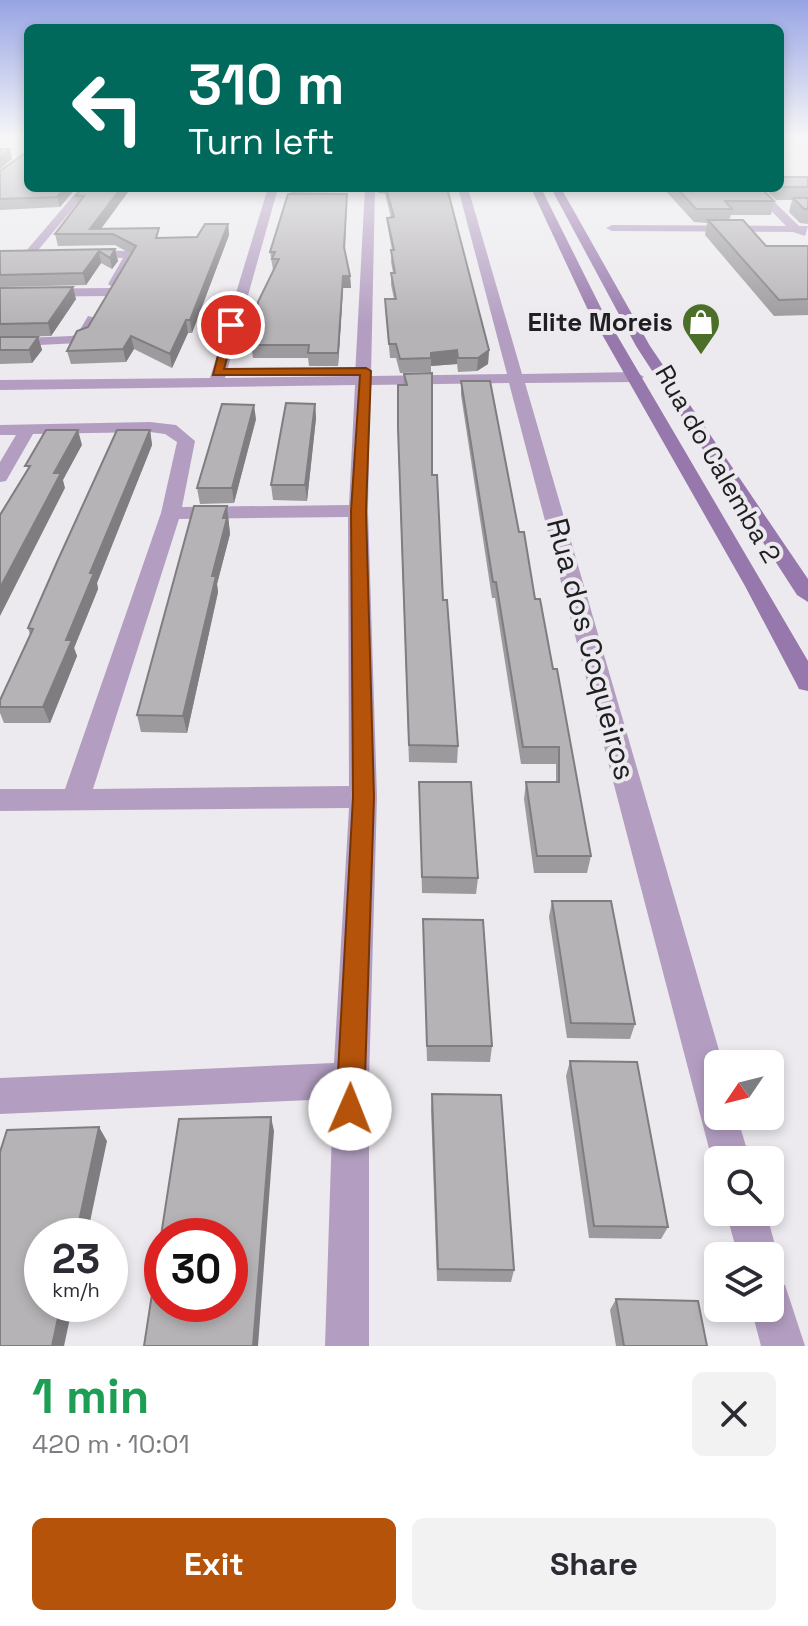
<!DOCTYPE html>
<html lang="en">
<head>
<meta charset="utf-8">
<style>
  body { margin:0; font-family:"Space Grotesk",sans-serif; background:#f2f2f3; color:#2b2b33; height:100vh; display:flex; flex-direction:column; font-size:30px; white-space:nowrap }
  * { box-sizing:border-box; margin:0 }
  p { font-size:26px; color:#7c7c81 }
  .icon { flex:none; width:44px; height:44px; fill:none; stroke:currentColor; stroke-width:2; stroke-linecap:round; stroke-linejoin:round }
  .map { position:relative; height:1346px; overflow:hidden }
  .details { display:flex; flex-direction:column; background:#fff; flex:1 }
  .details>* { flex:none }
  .guide { position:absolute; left:24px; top:24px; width:760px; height:168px; border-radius:12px; box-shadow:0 4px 12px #0003; background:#00695c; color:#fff; overflow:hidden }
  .needle { width:52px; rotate:235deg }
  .controls { position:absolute; left:704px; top:1050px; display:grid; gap:16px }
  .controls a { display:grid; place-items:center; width:80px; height:80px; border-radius:12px; background:#fff; box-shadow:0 4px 12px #0003; font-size:40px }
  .speed { position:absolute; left:24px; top:1218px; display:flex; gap:16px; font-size:40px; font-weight:700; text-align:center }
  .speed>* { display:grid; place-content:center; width:104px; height:104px; border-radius:50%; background:#fff; box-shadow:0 4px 12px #0003; line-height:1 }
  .speed small { font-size:20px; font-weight:400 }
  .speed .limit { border:12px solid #d22; background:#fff; color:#111 }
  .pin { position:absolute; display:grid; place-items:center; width:68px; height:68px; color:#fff; margin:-34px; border:4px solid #fff; border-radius:50%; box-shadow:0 2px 8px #0007 }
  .me { position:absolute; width:88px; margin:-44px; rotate:1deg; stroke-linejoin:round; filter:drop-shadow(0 0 6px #0008) }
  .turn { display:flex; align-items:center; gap:28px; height:168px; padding:0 32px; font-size:36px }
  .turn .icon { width:104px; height:104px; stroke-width:2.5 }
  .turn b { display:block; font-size:56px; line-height:68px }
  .round { display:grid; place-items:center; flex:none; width:84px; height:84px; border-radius:12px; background:#f2f2f3 }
  .overview { display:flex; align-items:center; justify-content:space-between; height:136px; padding:0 32px }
  h1 { font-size:48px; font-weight:700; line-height:60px; color:#1e9e55 }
  .primary-button { display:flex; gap:16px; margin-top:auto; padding:16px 32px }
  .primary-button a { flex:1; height:92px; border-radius:12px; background:#b45309; color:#fff; font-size:32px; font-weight:700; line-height:92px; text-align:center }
  .primary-button a+a { background:#f2f2f3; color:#2b2b33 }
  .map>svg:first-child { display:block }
</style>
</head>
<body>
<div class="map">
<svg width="808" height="1346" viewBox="0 0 808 1346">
  <rect width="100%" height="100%" fill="#eceaee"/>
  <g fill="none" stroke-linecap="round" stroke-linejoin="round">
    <path fill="#b39ec1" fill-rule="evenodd" d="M 80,188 L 90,188 L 34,255 L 26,255 L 26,251 Z
      M 268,188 L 278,188 L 225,378 L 355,376 L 365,188 L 375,188 L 371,376 L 507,374 L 458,188 L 468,188 L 522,374 L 636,372 L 644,377 L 636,382 L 525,383 L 723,1064 L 718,1064 L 718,1116 L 737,1116 L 750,1160 L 718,1160 L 718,1174 L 712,1160 L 509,383 L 370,385 L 368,511 L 377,797 L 369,1080 L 369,1346 L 325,1346 L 333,1099 L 0,1114 L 0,1078 L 334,1063 L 349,808 L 0,811 L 0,789 L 65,789 L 161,513 L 177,442 L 165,434 L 150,432 L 33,434 L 6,481 L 0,482 L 0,462 L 16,435 L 0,435 L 0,425 L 150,422 L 176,425 L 195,441 L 182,507 L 349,505 L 355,385 L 0,390 L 0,380 L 210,378 ZM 348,517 L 349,786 L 93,789 L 179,519 Z
      M 749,188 L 760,188 L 799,226 L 808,226 L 805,236 L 793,232 L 612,231 L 606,228 L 612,225 L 786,226 Z
      M 78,250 L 127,251 L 135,258 L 118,287 L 114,288 L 108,284 L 123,258 L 82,256 L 78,254 Z
      M 0,289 L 110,288 L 116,292 L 110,296 L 0,297 Z
      M 88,316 L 100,319 L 88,339 L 79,343 L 0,347 L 0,339 L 72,336 L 78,333 Z
      M 726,1212 L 766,1212 L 778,1256 L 772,1270 L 770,1256 L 738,1256 Z
      M 770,1279 L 785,1285 L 805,1346 L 761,1346 L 751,1308 L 770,1308 Z"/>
    <path fill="#9778ac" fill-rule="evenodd" d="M 531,188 L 541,188 L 601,308 L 808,661 L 808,691 L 799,689 L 796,683 L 745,586 L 587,308 Z
      M 551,188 L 561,188 L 650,346 L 808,579 L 808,602 L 797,595 L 636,346 Z"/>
  </g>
  <path fill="#9d9a9d" d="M 780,166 L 783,177 L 808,177 L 808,224 L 800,223 L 789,212 L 792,200 L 776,200 L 764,188 L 780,188 Z
    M 0,171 L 28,188 L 76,188 L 60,207 L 0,210 Z
    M 131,188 L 101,229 L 161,238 L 197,237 L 228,224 L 229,235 L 192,333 L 188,333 L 172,368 L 134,349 L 126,362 L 71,364 L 67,351 L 88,327 L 131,254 L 115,245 L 58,246 L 55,234 L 78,204 L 76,196 Z
    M 290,188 L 346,188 L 346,192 L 291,193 Z
    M 375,188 L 447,188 L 489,350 L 488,364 L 477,371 L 458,372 L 457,364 L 431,366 L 431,372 L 400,373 L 396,358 L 390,358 L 385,299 L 394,299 L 391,285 L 391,273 L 393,273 L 391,262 L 392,250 L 388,229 L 387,218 L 391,218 L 385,194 L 378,193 Z
    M 663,188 L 761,188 L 774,201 L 771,215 L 731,215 L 729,220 L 766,246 L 808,246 L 808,315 L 774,316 L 705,235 L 707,223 L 694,222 Z
    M 347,194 L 345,251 L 350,276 L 351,288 L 343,288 L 338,366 L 309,366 L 308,358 L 253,358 L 251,345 L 273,270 L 270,252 Z
    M 115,249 L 118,261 L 112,269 L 101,263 L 86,285 L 0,287 L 0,251 Z
    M 0,288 L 76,299 L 51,336 L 5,337 L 38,337 L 42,350 L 32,363 L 0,364 Z
    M 404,374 L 432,475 L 443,600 L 458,746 L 457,763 L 409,762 L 398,443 Z
    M 461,381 L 519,532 L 553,669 L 591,856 L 587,873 L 534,873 L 524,799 L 526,782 L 556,782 L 556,764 L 521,764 L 495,598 L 492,598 L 461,395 Z
    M 315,404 L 316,418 L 307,501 L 273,500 L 271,485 Z
    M 256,419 L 234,503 L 200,504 L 197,488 Z
    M 150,430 L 152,445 L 97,583 L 98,589 L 74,648 L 77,656 L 50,723 L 4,723 L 0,713 L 0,700 L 30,635 L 28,628 Z
    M 227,506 L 230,534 L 217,584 L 218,592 L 187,733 L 141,732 L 137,715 Z
    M 419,782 L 478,878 L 476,894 L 422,893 Z
    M 552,901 L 635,1024 L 630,1039 L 567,1038 L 549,917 Z
    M 423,919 L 492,1046 L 490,1062 L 427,1061 Z
    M 570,1061 L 668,1227 L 661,1239 L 589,1238 L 566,1076 Z
    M 432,1094 L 514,1270 L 511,1282 L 437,1281 L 431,1109 Z
    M 616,1299 L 707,1346 L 616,1346 L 610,1310 Z"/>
  <path fill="#7f7d80" d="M 10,149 L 12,159 L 0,169 L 0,157 Z
    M 65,188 L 76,188 L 60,207 L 57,197 Z
    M 121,188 L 131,188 L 97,234 L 90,229 Z
    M 228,224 L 229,235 L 192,333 L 190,320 Z
    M 115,249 L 118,261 L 112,269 L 110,258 Z
    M 99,251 L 101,263 L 86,285 L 83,273 Z
    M 343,276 L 350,276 L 351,288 L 343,288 L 338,366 L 338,353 Z
    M 73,287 L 76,299 L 51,336 L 48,323 Z
    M 186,320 L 188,333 L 172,368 L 170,354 Z
    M 131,336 L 134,349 L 126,362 L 123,349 Z
    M 38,337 L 42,350 L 32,363 L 29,350 Z
    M 457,350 L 457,364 L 431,366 L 431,353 Z
    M 489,350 L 488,364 L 477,371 L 478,358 Z
    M 315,404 L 316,418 L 307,501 L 305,485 Z
    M 254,405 L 256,419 L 234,503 L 232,488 Z
    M 78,430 L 82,445 L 63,480 L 65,488 L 0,616 L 0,588 L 54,473 Z
    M 150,430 L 152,445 L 97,583 L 98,589 L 74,648 L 77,656 L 50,723 L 43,707 L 66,640 L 90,573 Z
    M 227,506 L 230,534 L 217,584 L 218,592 L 187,733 L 183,716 Z
    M 271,1117 L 274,1131 L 258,1346 L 253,1346 Z
    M 99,1127 L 107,1141 L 87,1236 L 76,1236 Z
    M 61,1304 L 73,1304 L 64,1346 L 52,1346 Z"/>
  <path fill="#b6b3b7" stroke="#7f7d80" stroke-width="2" fill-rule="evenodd" d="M 0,149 L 10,149 L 0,157 Z
    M 28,151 L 28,188 L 65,188 L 57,197 L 0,199 L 0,171 Z
    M 780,166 L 783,177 L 808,177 L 808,187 L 780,187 Z
    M 82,188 L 121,188 L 90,229 L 159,228 L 156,238 L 197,237 L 205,224 L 228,224 L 190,320 L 186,320 L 170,354 L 131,336 L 123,349 L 67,351 L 77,331 L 88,327 L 136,246 L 113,234 L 55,234 L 84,196 L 76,196 Z
    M 386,188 L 447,188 L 489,350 L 478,358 L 458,358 L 457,350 L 431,353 L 431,358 L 400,359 L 396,344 L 389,344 L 385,299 L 396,299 L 391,273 L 395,273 L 391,250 L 394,250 L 387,218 L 394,217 Z
    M 677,188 L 761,188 L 774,201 L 725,201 L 732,209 L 696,209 Z
    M 288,194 L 347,194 L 344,247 L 350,276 L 343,276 L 338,353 L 308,353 L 309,345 L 251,345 L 257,328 L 258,302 L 279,259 L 272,259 L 275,252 L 270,252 Z
    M 793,198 L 808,198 L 808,209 L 804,209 Z
    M 708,220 L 743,220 L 766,246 L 808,246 L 808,299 L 779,300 Z
    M 115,249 L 110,258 L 99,251 L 83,273 L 0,275 L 0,251 Z
    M 73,287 L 48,323 L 0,324 L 0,288 Z
    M 0,337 L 38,337 L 29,350 L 0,350 Z
    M 432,373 L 432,475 L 437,475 L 443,600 L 447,600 L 458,746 L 409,745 L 398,428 L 398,385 L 407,385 L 404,374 Z
    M 461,381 L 490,381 L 519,532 L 524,532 L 535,599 L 540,599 L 553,669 L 557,669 L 591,856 L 537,856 L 526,782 L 559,782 L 559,747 L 523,747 L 496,582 L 493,582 Z
    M 286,403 L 315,404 L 305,485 L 271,485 Z
    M 222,404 L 254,405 L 232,488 L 197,488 Z
    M 46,430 L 78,430 L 54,473 L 61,473 L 0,588 L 0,515 L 30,466 L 25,466 Z
    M 117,430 L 150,430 L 90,573 L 94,573 L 66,640 L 72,640 L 43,707 L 0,707 L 0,700 L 33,629 L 28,628 L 57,562 Z
    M 194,506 L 227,506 L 223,518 L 227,518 L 212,576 L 216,576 L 183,716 L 137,715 Z
    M 419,782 L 471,782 L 478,878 L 422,877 Z
    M 552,901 L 611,901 L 635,1024 L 571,1023 Z
    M 423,919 L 483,920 L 492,1046 L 427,1046 Z
    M 570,1061 L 637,1062 L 668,1227 L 594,1226 Z
    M 432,1094 L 501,1095 L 514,1270 L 438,1269 Z
    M 271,1117 L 253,1346 L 144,1346 L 179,1119 ZM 162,1236 L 230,1236 L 230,1304 L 162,1304 Z
    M 99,1127 L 76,1236 L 42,1236 L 42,1304 L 61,1304 L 52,1346 L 0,1346 L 0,1152 L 7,1130 Z
    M 616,1299 L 698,1301 L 707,1346 L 624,1346 Z"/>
  <linearGradient id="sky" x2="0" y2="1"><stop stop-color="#97a4e4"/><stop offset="0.42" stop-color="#f6f6f7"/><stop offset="1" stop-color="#f6f6f7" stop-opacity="0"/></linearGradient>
  <rect width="808" height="324" fill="url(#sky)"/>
  <path fill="#b45309" stroke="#753606" stroke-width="2" d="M 231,321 L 236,325 L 224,369 L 366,368 L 371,371 L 366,511 L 374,797 L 364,1109 L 360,1119 L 350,1123 L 341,1119 L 336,1109 L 353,797 L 351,511 L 360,375 L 213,375 L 226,325 Z"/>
  <defs>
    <symbol id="shop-pin" viewBox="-11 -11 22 30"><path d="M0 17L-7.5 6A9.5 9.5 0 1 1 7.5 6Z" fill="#4b6f28" stroke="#eceaee"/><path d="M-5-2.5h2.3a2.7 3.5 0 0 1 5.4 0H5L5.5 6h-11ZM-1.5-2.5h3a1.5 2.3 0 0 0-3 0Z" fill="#fff"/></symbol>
  </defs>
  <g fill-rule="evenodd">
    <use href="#shop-pin" x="679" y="300" width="44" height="60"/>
  </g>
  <g text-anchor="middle" stroke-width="8" stroke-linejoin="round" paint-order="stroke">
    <g font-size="26" font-weight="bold" fill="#1f1e20" stroke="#eceaee" text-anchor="end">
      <text x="673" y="331">Elite Moreis</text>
    </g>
    <g font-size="26" fill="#1f1e20" stroke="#eceaee">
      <text transform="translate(718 464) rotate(60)" y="9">Rua do Calemba 2</text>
    </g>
    <g font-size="30" fill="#1f1e20" stroke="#eceaee">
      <text transform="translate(591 649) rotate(75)" y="10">Rua dos Coqueiros</text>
    </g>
  </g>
</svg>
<div class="controls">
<a><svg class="needle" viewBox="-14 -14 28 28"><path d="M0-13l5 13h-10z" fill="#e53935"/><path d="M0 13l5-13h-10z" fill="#7c7c81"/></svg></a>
<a><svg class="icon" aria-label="search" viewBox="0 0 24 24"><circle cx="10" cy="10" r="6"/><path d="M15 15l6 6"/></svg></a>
<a><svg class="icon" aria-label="layers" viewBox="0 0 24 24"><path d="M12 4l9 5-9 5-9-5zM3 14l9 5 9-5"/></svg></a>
</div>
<div class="speed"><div>23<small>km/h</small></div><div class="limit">30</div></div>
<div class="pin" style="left:231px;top:325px;background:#d93025"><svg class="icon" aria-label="arrive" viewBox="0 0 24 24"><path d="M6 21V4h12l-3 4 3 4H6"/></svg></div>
<svg class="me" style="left:350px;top:1109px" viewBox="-20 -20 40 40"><circle r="19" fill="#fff"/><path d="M0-13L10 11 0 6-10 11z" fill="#b45309"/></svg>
<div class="guide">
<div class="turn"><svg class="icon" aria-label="left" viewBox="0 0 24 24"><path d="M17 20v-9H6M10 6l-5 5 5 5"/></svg><div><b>310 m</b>Turn left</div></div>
</div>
</div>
<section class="details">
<div class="overview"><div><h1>1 min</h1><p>420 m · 10:01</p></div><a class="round"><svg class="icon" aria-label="close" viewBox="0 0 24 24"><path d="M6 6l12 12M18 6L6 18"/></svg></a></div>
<div class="primary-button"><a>Exit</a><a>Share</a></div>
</section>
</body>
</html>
